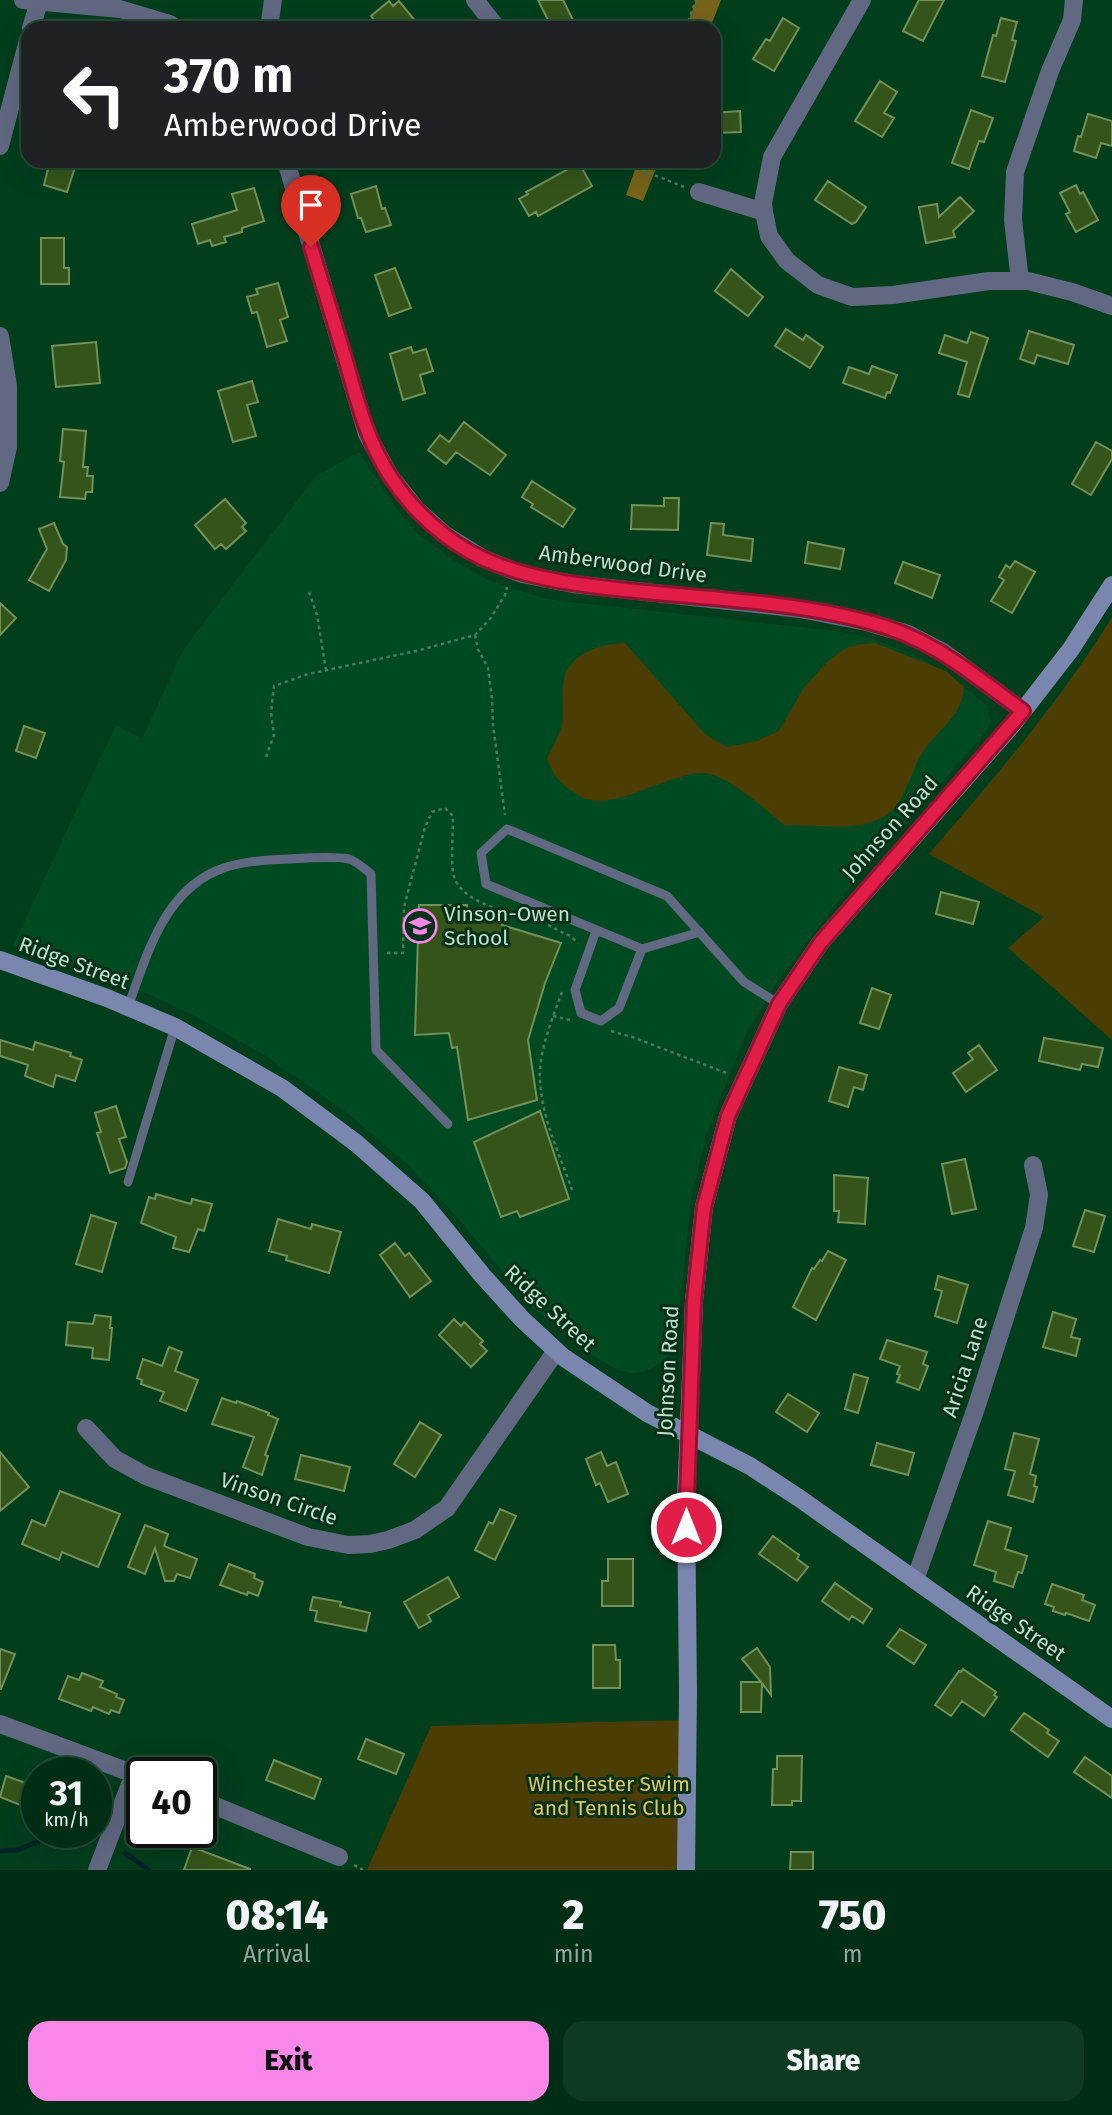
<!DOCTYPE html>
<html lang="en">
<head>
<meta charset="utf-8">
<style>
  body { margin:0; font-family:"Fira Sans",sans-serif; background:#0e3a22; color:#f1f3f6; height:100vh; display:flex; flex-direction:column; font-size:26px; white-space:nowrap }
  * { box-sizing:border-box; margin:0 }
  p { font-size:23px; color:#95a8a0 }
  .icon { flex:none; width:38px; height:38px; fill:none; stroke:currentColor; stroke-width:2; stroke-linecap:round; stroke-linejoin:round }
  .map { position:relative; height:1870px; overflow:hidden }
  .details { display:flex; flex-direction:column; background:#002e15; flex:1 }
  .details>* { flex:none }
  .hud { position:absolute; left:21px; top:21px; width:700px; height:147px; border-radius:21px; box-shadow:0 7px 28px #0002,0 0 0 2px #224a34; background:#202124; color:#fff; overflow:hidden }
  .speed { position:absolute; left:21px; top:1757px; display:flex; gap:14px; font-size:35px; font-weight:700; text-align:center }
  .speed>* { display:grid; place-content:center; width:91px; height:91px; border-radius:50%; background:#002e15; box-shadow:0 7px 28px #0002,0 0 0 2px #224a34; line-height:1 }
  .speed small { font-size:18px; font-weight:400 }
  .speed .limit { border:4px solid #111; border-radius:10px; background:#fff; color:#111 }
  .pin { position:absolute; display:grid; place-items:center; width:60px; height:60px; color:#fff; margin:-72px -30px; border-radius:50% 50% 50% 0; rotate:-45deg; box-shadow:0 0 7px #0007 }
  .pin .icon { rotate:45deg }
  .me { position:absolute; width:77px; margin:-38px; rotate:0deg; stroke-linejoin:round; filter:drop-shadow(0 0 5px #0008) }
  .turn { display:flex; align-items:center; gap:24px; height:147px; padding:0 28px; font-size:32px }
  .turn .icon { width:91px; height:91px; stroke-width:2.5 }
  .turn b { display:block; font-size:49px; line-height:60px }
  .eta { display:flex; justify-content:space-evenly; align-items:center; height:119px; text-align:center }
  .eta b { font-size:42px; font-weight:800; line-height:49px }
  .cta { display:flex; gap:14px; margin-top:auto; padding:14px 28px }
  .cta a { flex:1; height:80px; border-radius:21px; background:#f987e9; color:#111; font-size:28px; font-weight:800; line-height:80px; text-align:center }
  .cta a+a { background:#0e3a22; color:#f1f3f6 }
  .map>svg:first-child { display:block }
</style>
</head>
<body>
<div class="map">
<svg width="1112" height="1870" viewBox="0 0 1112 1870">
  <rect width="100%" height="100%" fill="#003e1c"/>
  <path fill="#004a22" d="M 359,452 L 396,508 L 419,535 L 452,559 L 486,579 L 519,591 L 553,600 L 836,631 L 869,638 L 910,653 L 945,672 L 988,706 L 991,723 L 986,732 L 834,906 L 775,985 L 745,1036 L 706,1134 L 691,1200 L 676,1341 L 671,1353 L 663,1362 L 644,1372 L 631,1373 L 617,1370 L 581,1348 L 556,1328 L 532,1307 L 456,1216 L 406,1163 L 346,1112 L 266,1056 L 193,1015 L 144,992 L 13,946 L 116,725 L 142,739 L 183,650 L 315,477 Z"/>
  <path fill="#4b3d04" d="M 1112,617 L 1112,1040 L 1008,948 L 1044,917 L 929,854 C 994,778 1059,703 1112,617 Z
    M 625,643 L 705,734 L 727,747 L 756,741 L 779,731 L 803,689 L 828,661 L 846,648 L 860,644 L 875,643 L 946,671 L 964,687 C 962,717 940,727 925,749 C 913,766 909,789 896,806 C 873,836 817,824 784,825 C 766,810 726,773 702,773 C 667,774 618,809 586,799 C 582,798 577,794 572,791 C 558,782 552,773 547,758 C 552,748 558,738 561,728 C 565,714 561,698 563,684 C 567,654 598,644 625,643 Z
    M 688,1720 L 687,1870 L 367,1870 L 431,1726 Z"/>
  <path fill="#77631a" d="M 696,0 L 721,0 L 710,28 L 686,28 Z
    M 638,161 L 659,161 L 643,201 L 626,195 Z"/>
  <g fill="none" stroke-linecap="round" stroke-linejoin="round">
    <path stroke="#052329" stroke-width="5" d="M 0,1851 L 17,1850 L 62,1832
      M 125,1853 L 149,1870"/>
  </g>
  <path fill="#35541a" stroke="#71905a" stroke-width="2" d="M 538,0 L 563,0 L 575,24 L 567,28 L 552,28 Z
    M 919,0 L 944,0 L 923,41 L 903,31 Z
    M 389,1 L 393,6 L 399,1 L 421,28 L 380,28 L 371,16 Z
    M 783,18 L 799,28 L 774,71 L 753,59 L 766,39 L 770,41 Z
    M 1001,18 L 1017,22 L 1012,40 L 1016,41 L 1005,82 L 982,76 L 993,35 L 996,36 Z
    M 880,81 L 897,92 L 884,113 L 894,118 L 882,137 L 855,121 Z
    M 971,110 L 993,118 L 984,142 L 979,141 L 969,169 L 952,163 Z
    M 740,111 L 741,132 L 714,133 L 714,113 Z
    M 1088,114 L 1112,121 L 1112,146 L 1101,143 L 1096,158 L 1074,151 L 1078,136 L 1081,137 Z
    M 50,161 L 77,161 L 67,192 L 44,185 Z
    M 579,163 L 592,186 L 538,216 L 536,212 L 529,216 L 519,199 L 528,194 L 526,192 Z
    M 828,181 L 866,207 L 856,222 L 852,224 L 815,200 Z
    M 1076,185 L 1080,194 L 1083,192 L 1098,220 L 1076,232 L 1066,214 L 1070,212 L 1060,193 Z
    M 376,186 L 382,209 L 385,208 L 391,225 L 366,232 L 361,218 L 358,218 L 351,194 Z
    M 254,188 L 264,221 L 242,228 L 242,232 L 224,237 L 226,242 L 212,246 L 210,240 L 198,244 L 192,224 L 237,210 L 232,194 Z
    M 960,197 L 974,211 L 953,231 L 955,237 L 926,243 L 919,207 L 937,204 L 939,217 Z
    M 41,238 L 64,238 L 64,268 L 69,268 L 69,284 L 41,284 Z
    M 395,268 L 411,308 L 389,316 L 375,275 Z
    M 731,269 L 763,297 L 748,316 L 715,291 Z
    M 278,283 L 288,317 L 280,320 L 287,341 L 267,347 L 257,312 L 252,313 L 247,297 L 258,294 L 256,289 Z
    M 786,329 L 803,340 L 806,335 L 823,347 L 810,368 L 775,346 Z
    M 1029,331 L 1074,345 L 1068,364 L 1037,355 L 1034,364 L 1020,359 Z
    M 971,332 L 988,338 L 969,397 L 958,394 L 967,362 L 939,353 L 945,335 L 967,343 Z
    M 96,342 L 100,383 L 56,387 L 52,346 Z
    M 411,347 L 413,353 L 426,349 L 433,371 L 420,375 L 425,393 L 403,400 L 390,354 Z
    M 872,366 L 897,375 L 890,393 L 887,392 L 885,398 L 843,383 L 849,367 L 869,374 Z
    M 252,381 L 258,402 L 247,405 L 256,436 L 233,442 L 218,391 Z
    M 464,422 L 506,455 L 490,475 L 456,452 L 446,464 L 428,450 L 440,435 L 449,442 Z
    M 63,429 L 86,431 L 83,467 L 88,467 L 87,476 L 93,476 L 92,492 L 86,492 L 85,499 L 60,497 L 64,462 L 60,461 Z
    M 1096,442 L 1112,451 L 1112,459 L 1091,495 L 1072,484 Z
    M 532,481 L 575,509 L 563,527 L 531,507 L 533,504 L 522,497 Z
    M 664,498 L 679,498 L 678,530 L 631,529 L 632,505 L 664,506 Z
    M 225,499 L 246,523 L 242,527 L 246,531 L 226,549 L 221,544 L 215,549 L 195,525 Z
    M 54,523 L 63,544 L 67,547 L 66,560 L 49,591 L 29,580 L 47,549 L 39,529 Z
    M 711,523 L 724,524 L 723,535 L 753,539 L 751,561 L 707,555 Z
    M 808,542 L 844,549 L 840,569 L 805,563 Z
    M 1015,561 L 1035,572 L 1012,613 L 991,601 L 1004,580 L 999,577 L 1006,565 L 1010,568 Z
    M 903,562 L 940,575 L 932,598 L 895,583 Z
    M 0,603 L 16,618 L 0,635 Z
    M 24,726 L 45,733 L 36,758 L 16,751 Z
    M 941,892 L 979,902 L 973,924 L 936,914 Z
    M 419,905 L 467,905 L 467,919 L 501,919 L 502,925 L 561,943 L 545,983 L 528,1040 L 537,1100 L 468,1120 L 457,1047 L 452,1048 L 449,1033 L 415,1035 Z
    M 872,988 L 891,995 L 879,1029 L 860,1023 Z
    M 1044,1038 L 1103,1048 L 1098,1067 L 1082,1064 L 1080,1070 L 1039,1061 Z
    M 0,1040 L 33,1050 L 35,1042 L 71,1053 L 70,1056 L 82,1060 L 75,1081 L 56,1075 L 53,1087 L 25,1076 L 28,1065 L 0,1056 Z
    M 979,1045 L 997,1070 L 966,1092 L 953,1073 L 973,1059 L 968,1053 Z
    M 839,1067 L 867,1075 L 863,1090 L 854,1087 L 848,1107 L 829,1101 Z
    M 116,1106 L 126,1137 L 119,1139 L 127,1162 L 125,1168 L 110,1173 L 97,1133 L 101,1132 L 95,1113 Z
    M 540,1111 L 569,1199 L 520,1217 L 517,1211 L 501,1217 L 474,1142 Z
    M 965,1159 L 976,1209 L 952,1214 L 942,1164 Z
    M 834,1175 L 868,1178 L 865,1224 L 838,1222 L 839,1211 L 834,1211 Z
    M 156,1194 L 191,1204 L 192,1199 L 212,1204 L 204,1231 L 198,1229 L 189,1252 L 173,1248 L 176,1237 L 141,1223 L 149,1197 L 155,1199 Z
    M 1085,1210 L 1105,1216 L 1094,1252 L 1073,1246 Z
    M 91,1215 L 116,1223 L 102,1272 L 76,1264 Z
    M 278,1219 L 311,1229 L 312,1224 L 341,1232 L 329,1273 L 286,1260 L 287,1256 L 269,1251 Z
    M 395,1243 L 405,1256 L 409,1253 L 431,1281 L 410,1297 L 380,1255 Z
    M 828,1251 L 846,1260 L 816,1320 L 793,1307 L 812,1268 L 814,1269 L 820,1260 L 822,1261 Z
    M 938,1276 L 968,1285 L 957,1323 L 935,1316 L 942,1291 L 935,1289 Z
    M 1053,1312 L 1076,1319 L 1071,1337 L 1080,1339 L 1076,1356 L 1043,1347 Z
    M 95,1315 L 111,1317 L 110,1328 L 112,1328 L 109,1360 L 92,1358 L 93,1348 L 66,1345 L 68,1322 L 93,1324 Z
    M 454,1319 L 461,1326 L 464,1322 L 483,1341 L 480,1344 L 487,1351 L 471,1367 L 439,1335 Z
    M 887,1340 L 927,1352 L 923,1364 L 928,1366 L 919,1390 L 897,1382 L 900,1375 L 897,1374 L 900,1366 L 880,1359 Z
    M 169,1347 L 182,1352 L 175,1371 L 198,1380 L 186,1411 L 160,1401 L 164,1392 L 141,1384 L 142,1380 L 137,1378 L 143,1359 L 162,1366 Z
    M 854,1374 L 868,1378 L 858,1413 L 845,1409 Z
    M 788,1394 L 819,1413 L 807,1432 L 776,1412 Z
    M 222,1398 L 236,1403 L 237,1401 L 269,1413 L 268,1415 L 278,1419 L 265,1455 L 268,1456 L 262,1475 L 243,1467 L 254,1437 L 212,1424 Z
    M 420,1422 L 441,1435 L 415,1477 L 394,1464 Z
    M 1014,1433 L 1039,1439 L 1030,1474 L 1036,1476 L 1034,1486 L 1037,1487 L 1033,1502 L 1008,1495 L 1015,1471 L 1005,1469 Z
    M 877,1443 L 914,1453 L 908,1475 L 871,1465 Z
    M 0,1452 L 29,1487 L 0,1511 Z
    M 601,1452 L 607,1466 L 616,1462 L 628,1494 L 608,1502 L 600,1483 L 596,1485 L 586,1459 Z
    M 301,1455 L 350,1467 L 344,1491 L 295,1479 Z
    M 60,1491 L 120,1514 L 98,1567 L 62,1552 L 59,1560 L 22,1544 L 32,1520 L 45,1526 Z
    M 500,1509 L 516,1516 L 495,1560 L 475,1550 L 489,1522 L 493,1524 Z
    M 988,1521 L 1011,1528 L 1005,1549 L 1027,1556 L 1022,1573 L 1018,1572 L 1013,1587 L 994,1581 L 996,1572 L 974,1565 Z
    M 145,1525 L 168,1534 L 164,1546 L 197,1559 L 190,1578 L 177,1574 L 174,1581 L 165,1581 L 155,1548 L 145,1574 L 128,1567 Z
    M 773,1536 L 799,1555 L 797,1559 L 808,1567 L 797,1581 L 759,1554 Z
    M 608,1559 L 633,1559 L 633,1606 L 602,1606 L 602,1581 L 608,1581 Z
    M 229,1564 L 255,1574 L 254,1578 L 263,1582 L 258,1596 L 248,1592 L 247,1595 L 220,1585 Z
    M 448,1577 L 459,1597 L 428,1615 L 431,1621 L 419,1628 L 404,1602 Z
    M 835,1583 L 872,1609 L 863,1623 L 852,1616 L 849,1620 L 822,1601 Z
    M 1052,1584 L 1084,1595 L 1082,1600 L 1095,1605 L 1089,1621 L 1066,1613 L 1065,1615 L 1053,1611 L 1054,1607 L 1045,1604 Z
    M 313,1597 L 341,1602 L 340,1606 L 370,1613 L 366,1631 L 315,1621 L 317,1611 L 310,1610 Z
    M 900,1629 L 926,1645 L 914,1664 L 887,1646 Z
    M 593,1645 L 615,1645 L 616,1660 L 620,1660 L 620,1688 L 593,1688 Z
    M 757,1648 L 770,1667 L 771,1695 L 762,1683 L 761,1712 L 741,1712 L 741,1682 L 761,1682 L 742,1659 Z
    M 0,1649 L 15,1654 L 1,1689 L 0,1689 Z
    M 963,1669 L 996,1692 L 994,1695 L 997,1697 L 984,1716 L 962,1701 L 951,1716 L 935,1705 L 959,1671 L 961,1672 Z
    M 82,1673 L 103,1681 L 100,1687 L 117,1694 L 116,1697 L 124,1700 L 119,1713 L 111,1710 L 109,1714 L 93,1707 L 91,1711 L 59,1699 L 68,1676 L 79,1680 Z
    M 1024,1713 L 1049,1730 L 1047,1733 L 1059,1741 L 1048,1757 L 1011,1730 Z
    M 366,1739 L 404,1754 L 396,1774 L 358,1759 Z
    M 777,1756 L 802,1756 L 801,1801 L 792,1801 L 792,1805 L 772,1805 L 773,1769 L 777,1769 Z
    M 1085,1757 L 1112,1776 L 1112,1798 L 1074,1772 Z
    M 274,1760 L 321,1779 L 314,1799 L 266,1780 Z
    M 6,1776 L 37,1787 L 37,1802 L 33,1810 L 0,1797 Z
    M 192,1847 L 250,1869 L 250,1870 L 184,1870 Z
    M 791,1852 L 813,1852 L 813,1870 L 790,1870 Z"/>
  <g fill="none" stroke-linecap="round" stroke-linejoin="round">
    <path stroke="#487a5d" stroke-width="2.5" stroke-dasharray="3.5 3.5" stroke-linecap="butt" d="M 686,28 L 696,0
      M 642,161 L 637,168 L 684,187
      M 309,592 L 317,615 L 326,670
      M 475,635 L 478,649 L 488,668 L 492,699 L 493,725 L 505,815
      M 266,757 L 274,735 L 271,713 L 274,686 L 308,674 L 416,651 L 475,635 L 490,619 L 505,595 L 507,587
      M 548,925 L 570,936 L 578,943
      M 387,953 L 403,953 L 404,907 L 425,827 L 432,812 L 445,808 L 453,816 C 453,834 451,854 453,872 C 457,903 510,912 535,920
      M 562,992 C 553,1017 542,1043 540,1069 C 538,1112 560,1154 573,1193
      M 553,1016 L 570,1020
      M 611,1031 L 632,1037 L 729,1074
      M 354,1865 L 363,1870"/>
    <path stroke="#616882" stroke-width="9" d="M 596,931 L 575,990 L 581,1013 L 601,1021 L 619,1008 L 642,949
      M 700,932 L 642,949 L 486,884 L 481,853 L 507,829 L 667,896 L 744,982 L 779,1004
      M 128,1007 C 146,957 163,894 216,871 C 239,861 265,860 290,859 C 306,858 333,856 349,859 C 356,861 365,869 371,874 L 376,1050 L 448,1124
      M 128,1182 L 175,1027"/>
    <path stroke="#616882" stroke-width="18" d="M 23,0 L 120,9 L 170,24 L 175,28
      M 475,0 L 497,28
      M 31,28 L 39,2
      M 269,28 L 273,0
      M 0,146 L 28,40
      M 286,161 L 367,434 L 390,476 L 417,510 L 445,535 L 482,558 L 522,574 L 573,584 L 800,609 L 867,622 L 908,634 L 943,652 L 1023,711
      M 699,192 L 764,212 L 769,236 L 787,261 L 818,285 L 852,297 L 893,295 L 989,281 L 1028,281 L 1072,292 L 1112,306
      M 764,212 L 763,203 L 772,157 L 862,0
      M 1020,281 L 1013,220 L 1015,172 L 1050,71 L 1072,20 L 1074,0
      M 0,336 L 8,386 L 8,447 L 0,483
      M 86,1428 L 115,1459 L 146,1476 L 308,1537 L 348,1545 L 370,1544 L 388,1540 L 415,1530 L 447,1508 L 556,1351
      M 915,1580 L 977,1405 L 1034,1228 L 1039,1195 L 1033,1165
      M 0,1724 L 142,1777
      M 201,1800 L 339,1857
      M 97,1870 L 134,1774"/>
    <path stroke="#7b86af" stroke-width="18" d="M 0,960 L 107,998 L 175,1027 L 282,1088 L 356,1143 L 422,1201 L 482,1275 L 522,1319 L 563,1357 L 647,1413 L 750,1466 L 799,1498 L 1112,1719
      M 686,1870 L 688,1693 L 686,1500 L 694,1301 L 704,1207 L 728,1116 L 779,1004 L 821,942 L 1012,725 L 1071,649 L 1112,585"/>
  </g>
  <g fill="none" stroke-linecap="round" stroke-linejoin="round">
    <defs>
      <path id="route" d="M 311,247 C 322,284 334,321 345,358 C 357,400 366,439 390,476 C 412,510 446,542 484,559 C 526,578 572,584 617,589 C 701,599 787,600 869,622 C 934,639 970,673 1023,711 L 821,942 L 779,1004 L 728,1116 L 704,1207 L 694,1301 L 686,1527"/>
    </defs>
    <use href="#route" stroke="#92132f" stroke-width="18"/>
    <use href="#route" stroke="#e11d48" stroke-width="12"/>
  </g>
  <defs>
    <symbol id="school-ring" viewBox="-11 -11 22 22"><circle r="9.5" fill="#043117" stroke="#f987e9" stroke-width="1.5"/><path d="M0-5L7-2L0 1L-7-2ZM-4 1L0 2.5L4 1V4Q0 6-4 4Z" fill="#f987e9"/></symbol>
  </defs>
  <g fill-rule="evenodd">
    <use href="#school-ring" x="401" y="907" width="38" height="38"/>
  </g>
  <g text-anchor="middle" stroke-width="6" stroke-linejoin="round" paint-order="stroke">
    <g font-size="21" fill="#c2dfc9" stroke="#043117">
      <text transform="translate(623 564) rotate(8)" y="7">Amberwood Drive</text>
      <text transform="translate(890 828) rotate(-48)" y="7">Johnson Road</text>
      <text transform="translate(74 963) rotate(20)" y="7">Ridge Street</text>
      <text transform="translate(550 1308) rotate(43)" y="7">Ridge Street</text>
      <text transform="translate(965 1367) rotate(-72)" y="7">Aricia Lane</text>
      <text transform="translate(668 1371) rotate(-87)" y="7">Johnson Road</text>
      <text transform="translate(279 1499) rotate(19)" y="7">Vinson Circle</text>
      <text transform="translate(1016 1623) rotate(35)" y="7">Ridge Street</text>
    </g>
    <g font-size="21" fill="#c2dfc9" stroke="#043117" text-anchor="start">
      <text x="444" y="921">Vinson-Owen<tspan x="444" dy="24">School</tspan></text>
    </g>
    <g font-size="21" fill="#e2c462" stroke="#043117">
      <text x="609" y="1791">Winchester Swim<tspan x="609" dy="24">and Tennis Club</tspan></text>
    </g>
  </g>
</svg>
<div class="speed"><div>31<small>km/h</small></div><div class="limit">40</div></div>
<div class="pin" style="left:311px;top:247px;background:#d93025"><svg class="icon" aria-label="arrive" viewBox="0 0 24 24"><path d="M6 21V4h12l-3 4 3 4H6"/></svg></div>
<svg class="me" style="left:686px;top:1527px" viewBox="-20 -20 40 40"><circle r="17" fill="#e11d48" stroke="#fff" stroke-width="3"/><path d="M0-11L8 9 0 5-8 9z" fill="#fff"/></svg>
<div class="hud">
<div class="turn"><svg class="icon" aria-label="left" viewBox="0 0 24 24"><path d="M17 20v-9H6M10 6l-5 5 5 5"/></svg><div><b>370 m</b>Amberwood Drive</div></div>
</div>
</div>
<section class="details">
<div class="eta">
<div><b>08:14</b><p>Arrival</p></div>
<div><b>2</b><p>min</p></div>
<div><b>750</b><p>m</p></div>
</div>
<div class="cta"><a>Exit</a><a>Share</a></div>
</section>
</body>
</html>
